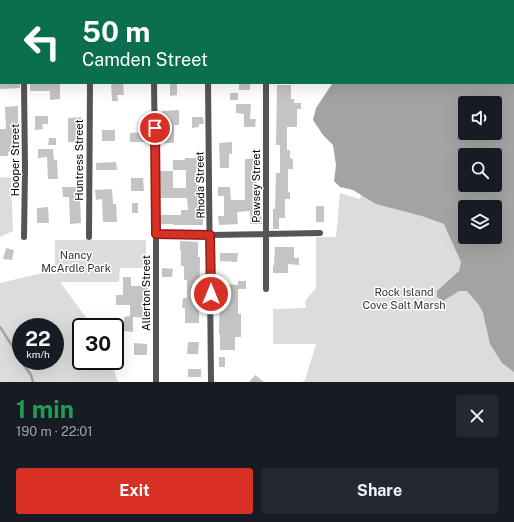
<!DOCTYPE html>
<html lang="en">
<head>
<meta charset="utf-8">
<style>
  body { margin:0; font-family:"Public Sans",sans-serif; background:#242831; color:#f1f3f6; height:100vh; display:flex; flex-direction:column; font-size:15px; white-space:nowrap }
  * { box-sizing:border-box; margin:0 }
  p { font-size:13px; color:#9ea1a6 }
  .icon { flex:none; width:22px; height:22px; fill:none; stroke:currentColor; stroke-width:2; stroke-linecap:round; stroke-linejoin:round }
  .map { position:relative; height:382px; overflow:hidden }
  .sheet { display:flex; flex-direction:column; background:#171b24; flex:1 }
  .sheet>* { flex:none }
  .banner { position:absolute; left:0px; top:0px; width:514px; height:84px; box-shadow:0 4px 16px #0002; background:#0b6e4f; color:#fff; overflow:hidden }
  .controls { position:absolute; left:458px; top:96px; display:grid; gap:8px }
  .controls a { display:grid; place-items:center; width:44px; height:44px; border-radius:4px; background:#171b24; box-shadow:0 4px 16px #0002; font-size:20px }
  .speed { position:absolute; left:12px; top:318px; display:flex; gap:8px; font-size:20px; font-weight:700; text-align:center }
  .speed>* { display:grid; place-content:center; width:52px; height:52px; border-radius:50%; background:#171b24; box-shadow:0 4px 16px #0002; line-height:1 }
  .speed small { font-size:10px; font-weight:400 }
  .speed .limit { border:2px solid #111; border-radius:6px; background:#fff; color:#111 }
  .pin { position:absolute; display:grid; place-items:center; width:34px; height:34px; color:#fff; margin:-17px; border:2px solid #fff; border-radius:50%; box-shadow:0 1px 4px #0007 }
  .me { position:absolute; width:44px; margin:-22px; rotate:0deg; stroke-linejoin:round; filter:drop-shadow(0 0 3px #0008) }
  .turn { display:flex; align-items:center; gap:14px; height:84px; padding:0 16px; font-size:18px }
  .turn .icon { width:52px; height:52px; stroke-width:2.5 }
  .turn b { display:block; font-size:28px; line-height:34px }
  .round { display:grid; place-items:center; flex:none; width:42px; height:42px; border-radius:4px; background:#242831 }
  .headline { display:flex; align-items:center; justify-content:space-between; height:68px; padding:0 16px }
  h1 { font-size:24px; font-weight:700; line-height:30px; color:#1e9e55 }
  .button { display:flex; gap:8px; margin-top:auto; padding:8px 16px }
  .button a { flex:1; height:46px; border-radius:4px; background:#d93025; color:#fff; font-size:16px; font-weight:700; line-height:46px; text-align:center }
  .button a+a { background:#242831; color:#f1f3f6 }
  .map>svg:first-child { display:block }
</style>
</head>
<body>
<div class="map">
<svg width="514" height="382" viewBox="0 0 514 382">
  <rect width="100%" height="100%" fill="#fff"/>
  <path fill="#dcdcdc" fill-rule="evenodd" d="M 0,177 L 11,178 L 13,231 L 0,237 Z
    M 367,177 L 444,224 L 514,281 L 514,382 L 302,382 L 305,380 L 316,344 L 273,344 L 273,309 L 306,308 L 305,301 L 316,288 L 316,237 L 336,237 L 340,193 L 360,199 Z
    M 55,240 L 146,240 L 146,268 L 120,268 L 119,282 L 60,282 L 93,327 L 81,327 L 81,361 L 111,361 L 118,382 L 0,382 L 0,283 L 51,271 L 55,276 ZM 21,327 L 55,327 L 55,361 L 21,361 Z"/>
  <path fill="#a3a3a3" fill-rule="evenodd" d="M 9,0 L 514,0 L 514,372 L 502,363 L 490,344 L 483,313 L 479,305 L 467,291 L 459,291 L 443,301 L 437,297 L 437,291 L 459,271 L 461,262 L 444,224 L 422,216 L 376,204 L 353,190 L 340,187 L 334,181 L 336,165 L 333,145 L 323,135 L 313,120 L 316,108 L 332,84 L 331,83 L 513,83 L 513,1 L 12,1 ZM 465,103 L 495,103 L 495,133 L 465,133 ZM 465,155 L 495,155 L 495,185 L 465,185 ZM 465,207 L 495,207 L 495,237 L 465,237 Z"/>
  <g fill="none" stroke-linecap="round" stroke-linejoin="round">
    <path stroke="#a3a3a3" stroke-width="2.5" d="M 0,327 L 21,360
      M 21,361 L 31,375 L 33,382"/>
  </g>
  <path fill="#c4c4c4" d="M 0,83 L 20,83 L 20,88 L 0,89 Z
    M 30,83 L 40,83 L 40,84 L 60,84 L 60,99 L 50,100 L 50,91 L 30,91 Z
    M 111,83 L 123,83 L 124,95 L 117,95 L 118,101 L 112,101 Z
    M 170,83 L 177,83 L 177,95 L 170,96 Z
    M 239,83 L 250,83 L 250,90 L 239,90 Z
    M 277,85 L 291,85 L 291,99 L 294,99 L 294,103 L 301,103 L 301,109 L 297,109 L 297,127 L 287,127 L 287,150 L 290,150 L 290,158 L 293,159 L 293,169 L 288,169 L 288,192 L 290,192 L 290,199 L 285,199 L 285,218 L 279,218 L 279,229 L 273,229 L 273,209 L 275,209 L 276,173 L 280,173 L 280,145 L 276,145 Z
    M 230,93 L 238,93 L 238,100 L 230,100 Z
    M 236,104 L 251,104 L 250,119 L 256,119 L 255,127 L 244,127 L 244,114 L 236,113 Z
    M 18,106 L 18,124 L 15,124 L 15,152 L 8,152 L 8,156 L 0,156 L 0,129 L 6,129 L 5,107 Z
    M 179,110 L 179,125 L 174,125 L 174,143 L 163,143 L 162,111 Z
    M 35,116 L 48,116 L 48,124 L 42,124 L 43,129 L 35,130 Z
    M 81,117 L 82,142 L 68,142 L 68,118 Z
    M 192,117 L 203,117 L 204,124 L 199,124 L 199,127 L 192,128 Z
    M 102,130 L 115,130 L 115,141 L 102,141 Z
    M 146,132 L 146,142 L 130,142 L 130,133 Z
    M 49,138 L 56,138 L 56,145 L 48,145 Z
    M 232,142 L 232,154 L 229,154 L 229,168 L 220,168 L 219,143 Z
    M 38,149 L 53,149 L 54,160 L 57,160 L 58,179 L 48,179 L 47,157 L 38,158 Z
    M 185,158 L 201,158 L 202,169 L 196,170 L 196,185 L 202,185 L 203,225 L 173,225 L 173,224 L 161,224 L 161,215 L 181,215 L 181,210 L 188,210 L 187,198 L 160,198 L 160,171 L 173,171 L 173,188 L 186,188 L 186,170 L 173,170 L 173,160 L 185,160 Z
    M 258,158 L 258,169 L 256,169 L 257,199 L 259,199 L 259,213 L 261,213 L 262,224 L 250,224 L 250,211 L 237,212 L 238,224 L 219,225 L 218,216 L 224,216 L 224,196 L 218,196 L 218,187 L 230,187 L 231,200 L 245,200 L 245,159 Z
    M 116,162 L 117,170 L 96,170 L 96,163 Z
    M 131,178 L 143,178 L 144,191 L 131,191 Z
    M 62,187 L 81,187 L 81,197 L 80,197 L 81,223 L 70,224 L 69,197 L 63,197 Z
    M 112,189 L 113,204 L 116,204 L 117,222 L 103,222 L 102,199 L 96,200 L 95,190 Z
    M 132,203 L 138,203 L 138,213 L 132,213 Z
    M 316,206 L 324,206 L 324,222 L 316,222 Z
    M 48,207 L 49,223 L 37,223 L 37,208 Z
    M 180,241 L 198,242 L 198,257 L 200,257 L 199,323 L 185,323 L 185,308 L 182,308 L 183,298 L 187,298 L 187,280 L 184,280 L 184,266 L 181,266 L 181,250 L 180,250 Z
    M 275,247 L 294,247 L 294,258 L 299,258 L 299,265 L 288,264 L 288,273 L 273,273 L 273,265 L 274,265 Z
    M 6,248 L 14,250 L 12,260 L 3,259 Z
    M 220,253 L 238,253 L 237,262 L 220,261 Z
    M 162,268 L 173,269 L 172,277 L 162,277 Z
    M 123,277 L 131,277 L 131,286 L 148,286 L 148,318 L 133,317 L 133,332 L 124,331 L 124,317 L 130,316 L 130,305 L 116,305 L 116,295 L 123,295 Z
    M 238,281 L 246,281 L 246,289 L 238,289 L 238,314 L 241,314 L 241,337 L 235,337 L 235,350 L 220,350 L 220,335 L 219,334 L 220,284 L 238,285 Z
    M 188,342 L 199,342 L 198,354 L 187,354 Z
    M 134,343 L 147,344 L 147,355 L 134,355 Z
    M 219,357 L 225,357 L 225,367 L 219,367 Z
    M 188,369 L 201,369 L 201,377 L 188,377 Z
    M 255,375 L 264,382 L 249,382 Z"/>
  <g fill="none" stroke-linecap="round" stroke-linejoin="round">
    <path stroke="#555" stroke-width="6" d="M 0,66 L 1,66
      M 24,83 L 25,169 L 24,237
      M 154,83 L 156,234 L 156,382
      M 208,83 L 211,382
      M 266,83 L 266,289
      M 156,234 L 210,235 L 320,233
      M 89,237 L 90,83"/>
  </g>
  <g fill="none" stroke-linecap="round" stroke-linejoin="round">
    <defs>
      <path id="route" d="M 155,128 L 156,234 L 210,235 L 211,294"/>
    </defs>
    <use href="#route" stroke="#8d1f18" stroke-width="10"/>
    <use href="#route" stroke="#d93025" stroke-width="7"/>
  </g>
  <g text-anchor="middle" stroke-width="3" stroke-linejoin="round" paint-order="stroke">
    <g font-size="11" fill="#000" stroke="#fff">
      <text transform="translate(15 160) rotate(-90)" y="4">Hooper Street</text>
      <text transform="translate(79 160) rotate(-90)" y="4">Huntress Street</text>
      <text transform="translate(200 185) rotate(-91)" y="4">Rhoda Street</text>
      <text transform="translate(256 186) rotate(-90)" y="4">Pawsey Street</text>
      <text transform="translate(146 293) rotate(-90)" y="4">Allerton Street</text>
    </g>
    <g font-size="11" fill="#333" stroke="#fff">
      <text x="76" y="259">Nancy<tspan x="76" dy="13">McArdle Park</tspan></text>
      <text x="404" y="296">Rock Island<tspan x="404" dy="13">Cove Salt Marsh</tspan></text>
    </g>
  </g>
</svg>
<div class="controls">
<a><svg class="icon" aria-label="sound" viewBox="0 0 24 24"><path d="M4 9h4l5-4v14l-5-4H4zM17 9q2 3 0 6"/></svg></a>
<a><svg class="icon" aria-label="search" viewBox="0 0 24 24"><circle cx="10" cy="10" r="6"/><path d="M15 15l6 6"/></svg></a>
<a><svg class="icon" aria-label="layers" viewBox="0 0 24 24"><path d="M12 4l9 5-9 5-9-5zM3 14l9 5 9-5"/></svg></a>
</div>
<div class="speed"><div>22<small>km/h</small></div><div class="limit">30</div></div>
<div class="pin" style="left:155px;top:128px;background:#d93025"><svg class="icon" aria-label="arrive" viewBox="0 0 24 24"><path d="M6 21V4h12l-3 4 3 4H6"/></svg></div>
<svg class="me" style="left:211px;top:294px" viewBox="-20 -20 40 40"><circle r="17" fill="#d93025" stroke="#fff" stroke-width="3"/><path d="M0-11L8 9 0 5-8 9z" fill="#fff"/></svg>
<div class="banner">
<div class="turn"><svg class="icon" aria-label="left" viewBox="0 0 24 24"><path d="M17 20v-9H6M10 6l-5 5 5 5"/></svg><div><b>50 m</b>Camden Street</div></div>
</div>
</div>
<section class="sheet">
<div class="headline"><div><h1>1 min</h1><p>190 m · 22:01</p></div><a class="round"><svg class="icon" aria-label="close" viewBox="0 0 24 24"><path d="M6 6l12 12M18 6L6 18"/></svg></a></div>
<div class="button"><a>Exit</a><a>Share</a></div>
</section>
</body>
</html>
